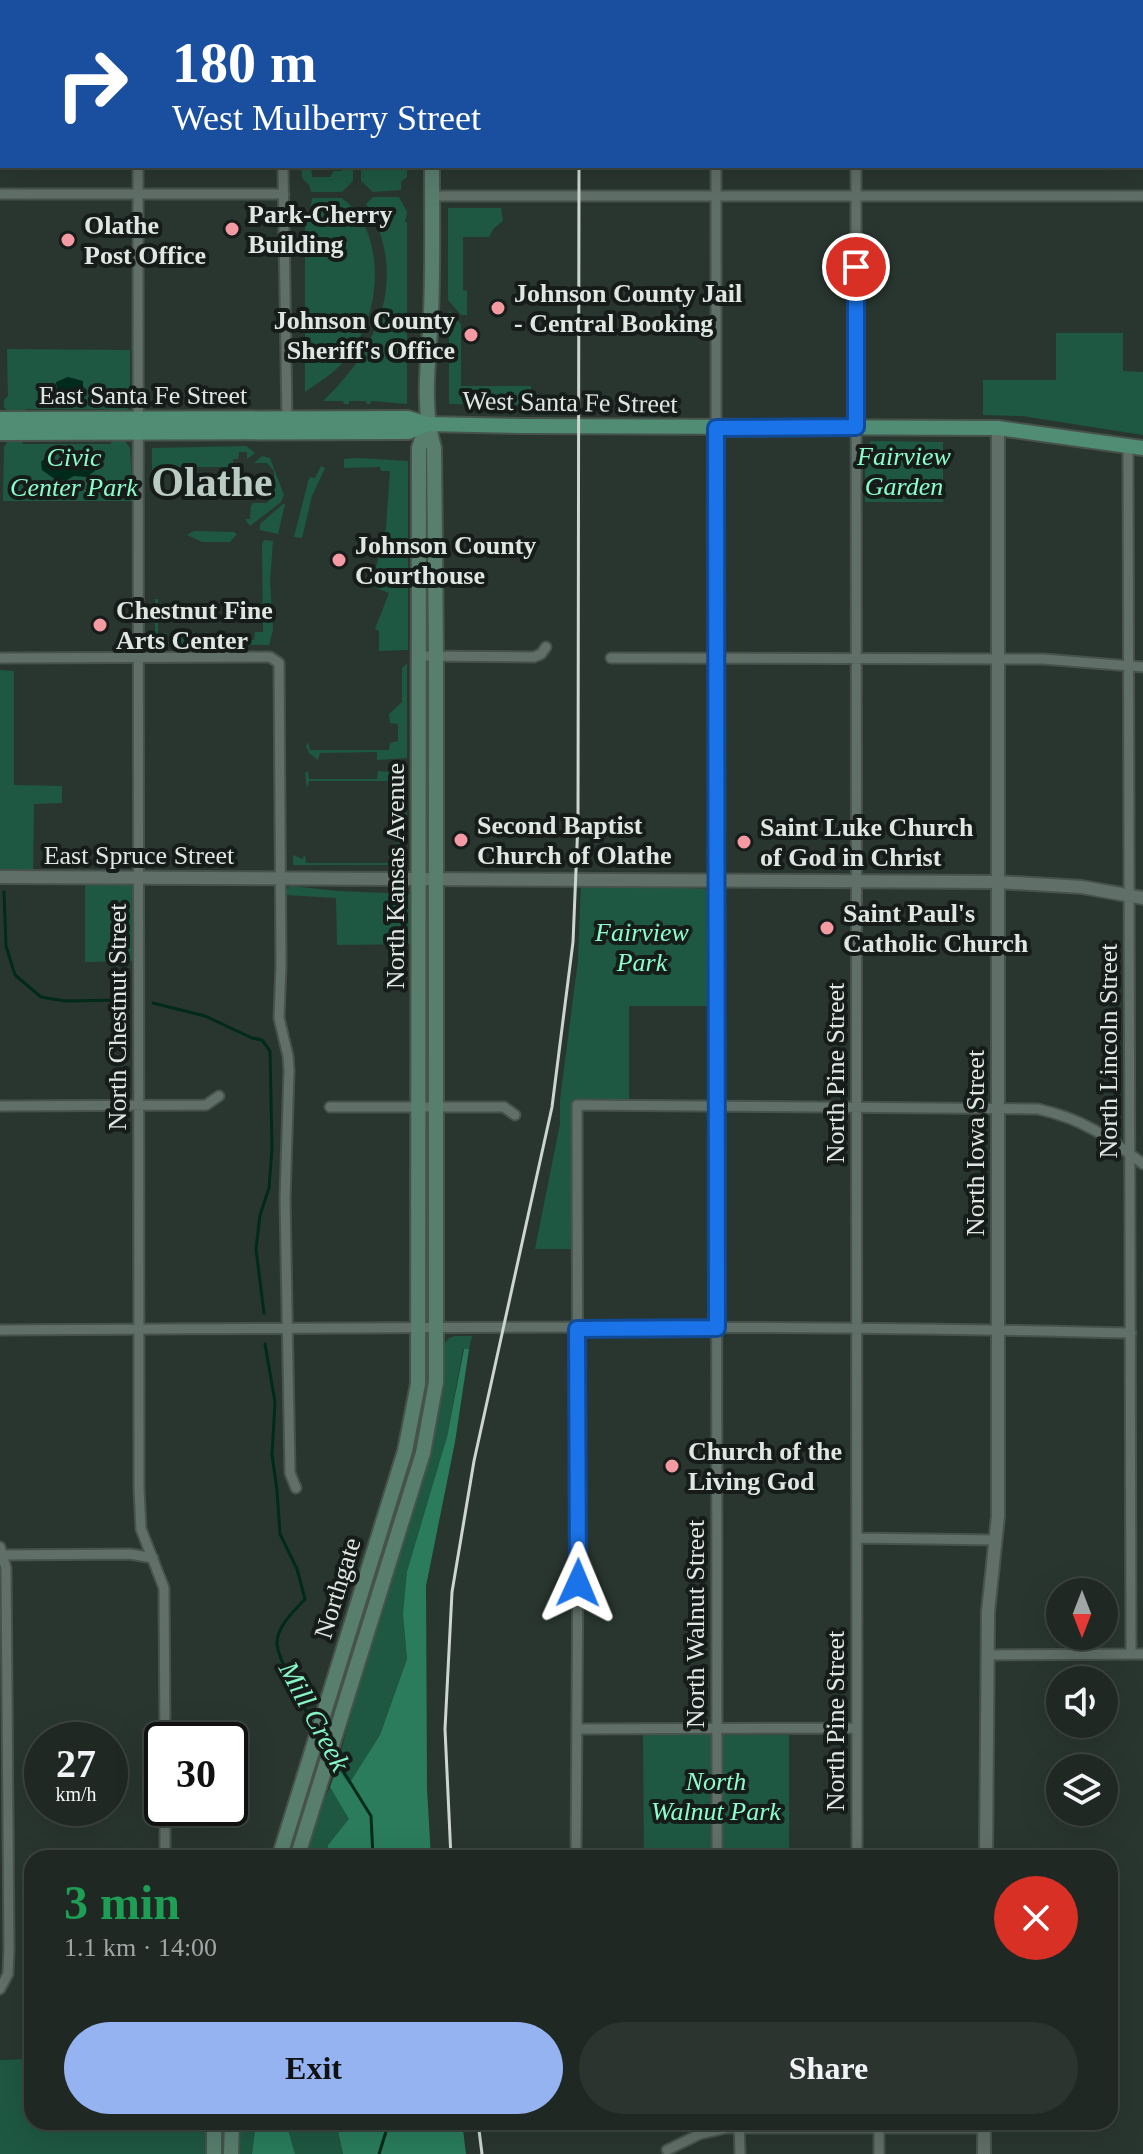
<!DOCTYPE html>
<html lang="en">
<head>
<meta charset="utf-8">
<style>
  body { margin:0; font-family:"Times New Roman",serif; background:#2c3430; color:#f1f3f6; height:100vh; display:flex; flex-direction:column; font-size:30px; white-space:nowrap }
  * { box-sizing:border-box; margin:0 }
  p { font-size:26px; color:#a1a6a6 }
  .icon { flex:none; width:44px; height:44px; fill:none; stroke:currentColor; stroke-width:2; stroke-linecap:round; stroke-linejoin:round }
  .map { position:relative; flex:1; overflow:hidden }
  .sheet { position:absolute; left:24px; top:1850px; width:1094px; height:280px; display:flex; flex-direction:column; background:#1f2823; border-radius:24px; box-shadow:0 8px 32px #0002,0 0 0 2px #3c4441 }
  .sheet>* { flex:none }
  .banner { position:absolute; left:0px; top:0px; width:1144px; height:168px; box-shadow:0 8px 32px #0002,0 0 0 2px #3c4441; background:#1a4fa0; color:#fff; overflow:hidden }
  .needle { width:52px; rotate:180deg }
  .fabs { position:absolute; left:1046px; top:1578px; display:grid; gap:16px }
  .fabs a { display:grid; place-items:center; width:72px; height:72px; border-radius:50%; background:#1f2823; box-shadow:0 8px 32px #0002,0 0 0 2px #3c4441; font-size:40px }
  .speed { position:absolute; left:24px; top:1722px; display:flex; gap:16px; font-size:40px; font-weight:700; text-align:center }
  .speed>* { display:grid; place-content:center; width:104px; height:104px; border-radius:50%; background:#1f2823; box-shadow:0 8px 32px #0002,0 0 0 2px #3c4441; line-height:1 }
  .speed small { font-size:20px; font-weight:400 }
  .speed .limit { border:4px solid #111; border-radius:12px; background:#fff; color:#111 }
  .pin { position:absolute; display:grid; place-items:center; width:68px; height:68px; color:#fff; margin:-34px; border:4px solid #fff; border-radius:50%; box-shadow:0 2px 8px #0007 }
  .me { position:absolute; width:88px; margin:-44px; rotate:1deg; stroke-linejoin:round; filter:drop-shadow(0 0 6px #0008) }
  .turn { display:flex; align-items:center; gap:28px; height:168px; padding:0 40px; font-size:36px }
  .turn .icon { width:104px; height:104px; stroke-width:2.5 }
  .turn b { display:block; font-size:56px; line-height:68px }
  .round { display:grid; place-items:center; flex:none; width:84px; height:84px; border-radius:42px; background:#2c3430 }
  .head { display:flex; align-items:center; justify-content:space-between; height:136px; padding:0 40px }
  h1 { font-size:48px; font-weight:600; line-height:60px; color:#1e9e55 }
  .button { display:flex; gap:16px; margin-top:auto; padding:16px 40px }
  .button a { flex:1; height:92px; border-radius:48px; background:#95b2f1; color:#111; font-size:32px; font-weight:600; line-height:92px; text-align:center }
  .button a+a { background:#2c3430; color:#f1f3f6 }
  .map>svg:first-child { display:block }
</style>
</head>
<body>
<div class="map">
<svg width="1143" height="2154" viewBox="0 0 1143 2154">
  <rect width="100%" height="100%" fill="#29362f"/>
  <path fill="#1e5842" d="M 301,166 L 311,166 L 312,177 L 330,177 L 334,171 L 342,171 L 342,166 L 353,168 L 353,181 L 342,192 L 311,192 L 309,185 L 302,178 Z
    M 364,166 L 407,166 L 407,177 L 401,182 L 401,190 L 373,192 L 361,181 L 361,168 Z
    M 373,197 L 399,197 L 407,212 L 405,222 L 407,222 L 407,404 L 371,401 L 370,404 L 367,404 L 366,401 L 349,401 L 349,404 L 344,404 L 343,401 L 323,401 C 379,349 410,275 366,204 Z
    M 312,198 L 342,198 C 347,203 355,208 359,215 C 386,259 377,323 344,361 C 333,374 319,382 305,392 L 305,359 L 309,358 L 309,340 L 305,339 L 305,223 L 309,219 Z
    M 448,208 L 501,208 L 503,221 L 494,228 L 489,237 L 463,237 L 463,290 L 467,291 L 467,315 L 461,315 L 448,300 Z
    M 449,310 L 461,324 L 461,386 L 531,386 L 531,397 L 542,398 L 542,406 L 449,404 Z
    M 1056,333 L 1123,333 L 1123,371 L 1143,372 L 1143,435 L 1022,416 L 983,415 L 983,380 L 1056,380 Z
    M 7,349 L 130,350 L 130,407 L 124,412 L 113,413 L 109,409 L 26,409 L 22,413 L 9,412 L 4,407 L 4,400 L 8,396 Z
    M 21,440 L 23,444 L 110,444 L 114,440 L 124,440 L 130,448 L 133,501 L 3,501 L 4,447 L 8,441 Z
    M 871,441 L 943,442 L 943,502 L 865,502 L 865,449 Z
    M 246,446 L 255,453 L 247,459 L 247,452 L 239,452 L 238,459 L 233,459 L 233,467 L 160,467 L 159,479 L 154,483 L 152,496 L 152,448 Z
    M 262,456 L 270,458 L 284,495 L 281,502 L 250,526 L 245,519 L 250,519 L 251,506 L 253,503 L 267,503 L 274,495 L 274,471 L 267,463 L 254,463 Z
    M 357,458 L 408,461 L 408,650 L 379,651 L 379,631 L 375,629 L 389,593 L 371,586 L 386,528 L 390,471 L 381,471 L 380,467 L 344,468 L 344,459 Z
    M 321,466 L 325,468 L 312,496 L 302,538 L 294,537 L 308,482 L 310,477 L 315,478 Z
    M 283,504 L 285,504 L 278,534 L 260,530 L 260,524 Z
    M 194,531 L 234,532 L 237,534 L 230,542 L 202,542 L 187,535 Z
    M 264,540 L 273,541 L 270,582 L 273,630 L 269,645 L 203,644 L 203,636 L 206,632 L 210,634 L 210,640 L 254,640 L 255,632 L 263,632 L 262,544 Z
    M 155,599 L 158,599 L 158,633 L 167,633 L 167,642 L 179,642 L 180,633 L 192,635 L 192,644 L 151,645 L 151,635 L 155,633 Z
    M 407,663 L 407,758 L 377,760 L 377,752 L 320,753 L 318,760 L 309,753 L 306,746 L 308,742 L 310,750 L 389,750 L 390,743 L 398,741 L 398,724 L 390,723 L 389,714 L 402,702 L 402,668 Z
    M 0,670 L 14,671 L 14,785 L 62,786 L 62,803 L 34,804 L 33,872 L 0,871 Z
    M 308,771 L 309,779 L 377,779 L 378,771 L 407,773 L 407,781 L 389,778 L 388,781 L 309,781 L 307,789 L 305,773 Z
    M 396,782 L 407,784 L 406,865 L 293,865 L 293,855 L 302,859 L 305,855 L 306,863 L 390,863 L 390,856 L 398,855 Z
    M 85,883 L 127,883 L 134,887 L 134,961 L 85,962 Z
    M 581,883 L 706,889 L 713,899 L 713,1006 L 629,1006 L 629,1100 L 572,1100 L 572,1249 L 535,1249 L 560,1124 L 560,1100 L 578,960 Z
    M 291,886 L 338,891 L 409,894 L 413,898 L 413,944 L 337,945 L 336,898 L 285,895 L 286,889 Z
    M 455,1336 L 472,1336 L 469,1349 L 463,1349 L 447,1437 L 403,1614 L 407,1659 L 380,1735 L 349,1785 L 337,1767 L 353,1705 L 431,1452 L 439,1413 L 444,1344 L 449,1338 Z
    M 643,1735 L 789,1735 L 789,1858 L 644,1858 Z
    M 330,1787 L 350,1819 L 328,1845 L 328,1858 L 305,1858 L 322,1803 Z
    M 32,2059 L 32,2122 L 209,2122 L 209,2154 L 0,2154 L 0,2060 Z
    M 239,2122 L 256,2122 L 252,2154 L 239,2154 Z
    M 286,2122 L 336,2122 L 343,2154 L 295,2154 Z"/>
  <path fill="#2a7c5d" d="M 464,1349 L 469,1349 L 455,1442 L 426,1586 L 427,1789 L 431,1858 L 328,1858 L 328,1845 L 349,1819 L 330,1787 L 337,1767 L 349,1784 L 380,1735 L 407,1659 L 403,1614 L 407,1572 L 447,1437 Z
    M 256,2122 L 286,2122 L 295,2154 L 252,2154 Z
    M 336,2122 L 462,2122 L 466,2154 L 343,2154 Z"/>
  <path fill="#002a1b" d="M 68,377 L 83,381 L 83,390 L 70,395 L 57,390 L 56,382 Z
    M 72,456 L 78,459 L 88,456 L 97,469 L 87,477 L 74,476 L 65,481 L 53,478 L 42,470 L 41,462 L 46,457 L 60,461 Z"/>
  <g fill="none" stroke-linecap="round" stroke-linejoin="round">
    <path stroke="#002a1b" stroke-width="3" d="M 4,892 L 6,946 L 15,975 L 41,997 L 65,1001 L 124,1000
      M 153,1003 L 205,1016 L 252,1038 L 262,1040 L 270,1051 L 272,1148 L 269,1188 L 260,1215 L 256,1249 L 264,1313
      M 265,1344 L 275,1402 L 272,1455 L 277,1490 L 280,1534 L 297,1569 L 305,1599 C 294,1611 278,1625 277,1642 C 276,1656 305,1711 314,1724
      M 335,1758 L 371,1816 L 373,1858
      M 379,2154 L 389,2122"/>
    <defs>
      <path id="minor" d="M 138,0 L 138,2
        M 279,0 L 279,2
        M 856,0 L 856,2
        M 716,2 L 716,0
        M 138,166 L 139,1489 L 141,1529 L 164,1588 L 165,1740
        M 283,166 L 287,421
        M 716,166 L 717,1854
        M 856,166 L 857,1855
        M 0,194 L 284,194
        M 432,196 L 1143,196
        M 1128,448 L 1131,1654
        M 419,656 L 534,657 L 541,654 L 546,647
        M 0,658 L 270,657 L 279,663 L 281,965 L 279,1018 L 288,1056 L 289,1071 L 285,1199 L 290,1473 L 296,1488
        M 611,658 L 1043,659 L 1143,667
        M 0,1106 L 206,1105 L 219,1096
        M 330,1107 L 504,1107 L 515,1115
        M 0,1330 C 376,1328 755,1323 1131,1333
        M 858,1538 L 996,1540
        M 0,1547 L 6,1568 L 9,1949 L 8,1974 L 0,1989
        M 0,1555 L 130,1554 L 153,1558
        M 987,1655 L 1143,1654
        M 577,1729 L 857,1728
        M 165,1808 L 165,1858
        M 576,1856 L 578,1560 L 577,1105 L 1038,1109 C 1083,1119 1107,1136 1143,1164
        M 739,2122 L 740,2154
        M 879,2129 L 879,2154
        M 667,2150 L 700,2134 L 726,2128 L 984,2128"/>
      <path id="tertiary" d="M 0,877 L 998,882 L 1082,887 L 1143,898
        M 986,1858 L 988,1612 L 998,1516 L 998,428
        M 984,2154 L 984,2122"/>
      <path id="secondary" d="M 431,2 L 431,0
        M 279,1858 L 405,1451 L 418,1384 L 419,448 L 427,424
        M 297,1858 L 423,1453 L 436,1382 L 436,656 L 434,448 C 421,404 429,360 431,314 C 433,265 432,215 432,166
        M 214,2154 L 214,2122
        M 231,2154 L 232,2122"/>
      <path id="primary" d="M 0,419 L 408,418 L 427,424 L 522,426 L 998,428 L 1143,448
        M 0,433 L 408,432 L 427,424"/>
    </defs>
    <use href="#minor" stroke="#47524d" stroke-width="13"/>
    <use href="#tertiary" stroke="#47524d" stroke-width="16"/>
    <use href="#secondary" stroke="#47524d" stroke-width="18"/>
    <use href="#primary" stroke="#47524d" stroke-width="18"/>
    <use href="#minor" stroke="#606f68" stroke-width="9"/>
    <use href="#tertiary" stroke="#606f68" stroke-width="12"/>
    <use href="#secondary" stroke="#587e6e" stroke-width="14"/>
    <use href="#primary" stroke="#508d74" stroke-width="14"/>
    <path stroke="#cdd5d1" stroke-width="3" d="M 578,0 L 578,2
      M 451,1858 L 445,1729 L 452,1592 L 474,1461 L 552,1107 L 573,942 L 578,822 L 579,166
      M 478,2122 L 482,2154"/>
  </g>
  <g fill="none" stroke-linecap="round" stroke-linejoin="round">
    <defs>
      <path id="route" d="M 578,1583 L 577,1329 L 717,1328 L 716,428 L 856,427 L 856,267"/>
    </defs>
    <use href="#route" stroke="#114b97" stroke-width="20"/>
    <use href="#route" stroke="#1a73e8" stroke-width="14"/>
  </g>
  <g fill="#f49aa2" stroke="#161c19" stroke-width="3">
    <circle cx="232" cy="229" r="8"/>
    <circle cx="68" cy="240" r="8"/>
    <circle cx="498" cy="308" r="8"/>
    <circle cx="471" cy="335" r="8"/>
    <circle cx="339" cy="560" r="8"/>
    <circle cx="100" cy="625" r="8"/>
    <circle cx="461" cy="840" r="8"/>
    <circle cx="744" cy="842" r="8"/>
    <circle cx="827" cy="928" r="8"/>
    <circle cx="672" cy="1466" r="8"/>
  </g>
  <g text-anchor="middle" stroke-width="8" stroke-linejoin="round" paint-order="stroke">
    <g font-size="26" font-weight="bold" fill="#dfe7e3" stroke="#161c19" text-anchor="start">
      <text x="248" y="223">Park-Cherry<tspan x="248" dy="30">Building</tspan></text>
      <text x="84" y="234">Olathe<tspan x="84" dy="30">Post Office</tspan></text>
      <text x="514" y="302">Johnson County Jail<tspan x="514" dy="30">- Central Booking</tspan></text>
      <text x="455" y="329" text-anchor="end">Johnson County<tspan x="455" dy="30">Sheriff's Office</tspan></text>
      <text x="355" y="554">Johnson County<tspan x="355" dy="30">Courthouse</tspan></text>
      <text x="116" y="619">Chestnut Fine<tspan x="116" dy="30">Arts Center</tspan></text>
      <text x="477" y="834">Second Baptist<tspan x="477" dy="30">Church of Olathe</tspan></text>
      <text x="760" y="836">Saint Luke Church<tspan x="760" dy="30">of God in Christ</tspan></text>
      <text x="843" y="922">Saint Paul's<tspan x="843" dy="30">Catholic Church</tspan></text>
      <text x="688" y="1460">Church of the<tspan x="688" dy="30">Living God</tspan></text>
    </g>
    <g font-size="26" fill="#dfe7e3" stroke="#161c19">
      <text x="143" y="404">East Santa Fe Street</text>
      <text transform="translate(570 402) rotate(1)" y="9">West Santa Fe Street</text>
      <text x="139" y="864">East Spruce Street</text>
      <text transform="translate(395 876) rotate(-90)" y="9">North Kansas Avenue</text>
      <text transform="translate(117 1017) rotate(-90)" y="9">North Chestnut Street</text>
      <text transform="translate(1108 1051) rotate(-90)" y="9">North Lincoln Street</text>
      <text transform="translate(835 1073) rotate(-90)" y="9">North Pine Street</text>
      <text transform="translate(975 1143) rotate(-90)" y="9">North Iowa Street</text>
      <text transform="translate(337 1588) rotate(-73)" y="9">Northgate</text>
      <text transform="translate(695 1624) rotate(-90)" y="9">North Walnut Street</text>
      <text transform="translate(835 1721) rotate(-90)" y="9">North Pine Street</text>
    </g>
    <g font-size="26" font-style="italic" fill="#8cfccc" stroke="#161c19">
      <text x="904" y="465">Fairview<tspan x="904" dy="30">Garden</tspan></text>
      <text x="74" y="466">Civic<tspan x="74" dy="30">Center Park</tspan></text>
      <text x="642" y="941">Fairview<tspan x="642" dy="30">Park</tspan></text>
      <text x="716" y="1790">North<tspan x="716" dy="30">Walnut Park</tspan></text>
    </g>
    <g font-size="28" font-style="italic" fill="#86f6c7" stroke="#161c19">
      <text transform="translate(315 1716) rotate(62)" y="10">Mill Creek</text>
    </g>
    <g font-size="42" font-weight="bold" fill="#bacbc3" stroke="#161c19">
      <text x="212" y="496">Olathe</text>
    </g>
  </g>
</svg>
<div class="fabs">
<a><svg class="needle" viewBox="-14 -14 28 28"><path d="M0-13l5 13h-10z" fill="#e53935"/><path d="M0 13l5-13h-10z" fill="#a1a6a6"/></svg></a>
<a><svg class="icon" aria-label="sound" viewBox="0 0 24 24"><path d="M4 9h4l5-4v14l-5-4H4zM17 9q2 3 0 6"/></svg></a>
<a><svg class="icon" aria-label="layers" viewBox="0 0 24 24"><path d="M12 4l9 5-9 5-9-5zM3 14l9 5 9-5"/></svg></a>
</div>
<div class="speed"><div>27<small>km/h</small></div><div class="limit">30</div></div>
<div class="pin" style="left:856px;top:267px;background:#d93025"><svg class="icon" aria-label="arrive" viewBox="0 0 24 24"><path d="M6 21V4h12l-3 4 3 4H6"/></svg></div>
<svg class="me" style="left:578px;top:1583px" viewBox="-20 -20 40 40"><path d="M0-17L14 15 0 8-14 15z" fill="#1a73e8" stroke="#fff" stroke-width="4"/></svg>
<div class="banner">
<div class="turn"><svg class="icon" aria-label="right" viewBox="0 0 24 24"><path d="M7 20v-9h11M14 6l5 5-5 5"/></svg><div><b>180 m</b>West Mulberry Street</div></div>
</div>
<section class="sheet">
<div class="head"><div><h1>3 min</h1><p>1.1 km · 14:00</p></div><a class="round" style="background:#d93025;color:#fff"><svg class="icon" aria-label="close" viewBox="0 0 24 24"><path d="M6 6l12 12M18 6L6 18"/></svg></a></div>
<div class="button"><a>Exit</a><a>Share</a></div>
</section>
</div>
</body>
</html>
